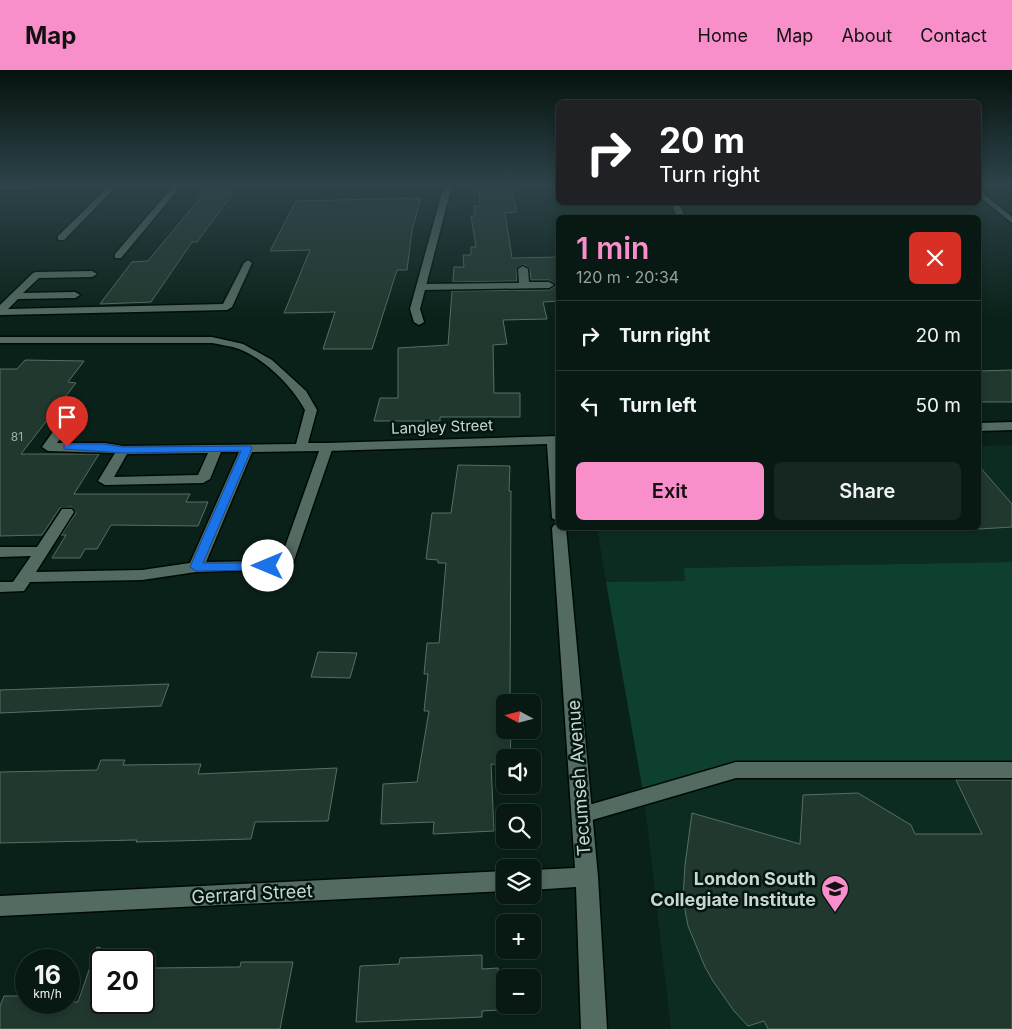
<!DOCTYPE html>
<html lang="en">
<head>
<meta charset="utf-8">
<style>
  body { margin:0; font-family:Inter,sans-serif; background:#162621; color:#f1f3f6; height:100vh; display:flex; flex-direction:column; font-size:19px; white-space:nowrap }
  * { box-sizing:border-box; margin:0 }
  p { font-size:16px; color:#98a0a0 }
  .icon { flex:none; width:28px; height:28px; fill:none; stroke:currentColor; stroke-width:2; stroke-linecap:round; stroke-linejoin:round }
  .map { position:relative; flex:1; overflow:hidden }
  .side { position:absolute; left:556px; top:145px; width:425px; height:315px; display:flex; flex-direction:column; background:#081913; border-radius:8px; box-shadow:0 2px 8px #0003,0 0 0 1px #293833 }
  .side>* { flex:none }
  .top-card { position:absolute; left:556px; top:30px; width:425px; height:105px; border-radius:8px; box-shadow:0 2px 8px #0003,0 0 0 1px #293833; background:#202124; color:#fff; overflow:hidden }
  .needle { width:32px; rotate:277deg }
  .buttons { position:absolute; left:496px; top:624px; display:grid; gap:10px }
  .buttons a { display:grid; place-items:center; width:45px; height:45px; border-radius:8px; background:#081913; box-shadow:0 2px 8px #0003,0 0 0 1px #293833; font-size:25px }
  .speed { position:absolute; left:15px; top:879px; display:flex; gap:10px; font-size:25px; font-weight:700; text-align:center }
  .speed>* { display:grid; place-content:center; width:65px; height:65px; border-radius:50%; background:#081913; box-shadow:0 2px 8px #0003,0 0 0 1px #293833; line-height:1 }
  .speed small { font-size:12px; font-weight:400 }
  .speed .limit { border:2px solid #111; border-radius:8px; background:#fff; color:#111 }
  .pin { position:absolute; display:grid; place-items:center; width:42px; height:42px; color:#fff; margin:-51px -21px; border-radius:50% 50% 50% 0; rotate:-45deg; box-shadow:0 0 5px #0007 }
  .pin .icon { rotate:45deg }
  .me { position:absolute; width:55px; margin:-28px; rotate:270deg; stroke-linejoin:round; filter:drop-shadow(0 0 4px #0008) }
  .turn { display:flex; align-items:center; gap:18px; height:105px; padding:0 20px; font-size:22px }
  .turn .icon { width:65px; height:65px; stroke-width:2.5 }
  .turn b { display:block; font-size:35px; line-height:42px }
  .round { display:grid; place-items:center; flex:none; width:52px; height:52px; border-radius:8px; background:#162621 }
  .headline { display:flex; align-items:center; justify-content:space-between; height:85px; padding:0 20px }
  h1 { font-size:30px; font-weight:600; line-height:38px; color:#f98fca }
  .primary-button { display:flex; gap:10px; margin-top:auto; padding:10px 20px }
  .primary-button a { flex:1; height:58px; border-radius:8px; background:#f98fca; color:#111; font-size:20px; font-weight:600; line-height:58px; text-align:center }
  .primary-button a+a { background:#162621; color:#f1f3f6 }
  ul { padding:0; list-style:none }
  li { display:flex; align-items:center; gap:15px; height:70px; padding:0 20px; border-top:1px solid #293833 }
  li div { flex:1 }
  li b { display:block; font-size:19px }
  li em { font-style:normal }
  header { display:flex; align-items:center; gap:30px; box-sizing:border-box; height:70px; padding:0 25px; background:#f98fca; color:#111 }
  header strong { font-size:24px }
  nav { display:flex; gap:28px; margin-inline-start:auto; font-size:18px }
  .map>svg:first-child { display:block }
</style>
</head>
<body>
<header>
<strong>Map</strong>
<nav><a>Home</a><a>Map</a><a>About</a><a>Contact</a></nav>
</header>
<div class="map">
<svg width="1012" height="959" viewBox="0 0 1012 959">
  <rect width="100%" height="100%" fill="#0a2119"/>
  <path fill="#0c2c22" d="M 1012,375 L 1012,492 L 685,498 L 685,511 L 606,512 L 597,458 L 979,458 L 979,376 Z
    M 705,706 L 1012,708 L 1012,959 L 671,959 L 644,727 Z"/>
  <path fill="#0e4030" d="M 1012,492 L 1012,708 L 705,706 L 644,727 L 606,512 L 685,511 L 684,498 Z"/>
  <path fill="#21382f" stroke="#566e64" d="M 487,115 L 511,115 L 517,142 L 505,143 L 512,188 L 559,187 L 559,231 L 543,232 L 547,249 L 503,250 L 507,274 L 493,275 L 494,323 L 520,323 L 520,347 L 440,347 L 440,351 L 374,351 L 380,328 L 398,328 L 398,278 L 448,275 L 452,221 L 549,220 L 556,216 L 549,210 L 531,210 L 530,199 L 524,194 L 516,199 L 517,211 L 453,212 L 454,197 L 464,197 L 463,185 L 471,185 L 471,177 L 476,177 L 471,146 L 475,146 L 474,136 L 480,136 L 479,116 Z
    M 209,117 L 216,122 L 234,122 L 197,172 L 192,172 L 151,232 L 100,234 L 132,192 L 148,191 Z
    M 421,128 L 412,160 L 407,200 L 397,200 L 372,279 L 323,279 L 335,242 L 284,243 L 310,180 L 270,181 L 296,131 Z
    M 25,290 L 84,291 L 68,312 L 76,313 L 21,384 L 99,384 L 74,424 L 190,424 L 186,432 L 208,432 L 198,456 L 111,455 L 97,479 L 85,479 L 80,488 L 52,488 L 66,465 L 61,465 L 76,443 L 72,437 L 60,438 L 42,465 L 0,466 L 0,299 L 17,299 Z
    M 1012,300 L 1012,332 L 979,332 L 979,301 Z
    M 458,395 L 510,396 L 509,421 L 511,421 L 510,632 L 505,632 L 505,660 L 510,660 L 511,663 L 510,688 L 505,688 L 505,695 L 491,694 L 494,761 L 433,764 L 434,752 L 381,754 L 383,714 L 417,712 L 429,641 L 424,641 L 428,604 L 424,604 L 427,573 L 439,573 L 446,493 L 438,493 L 438,490 L 426,489 L 432,443 L 451,443 Z
    M 979,396 L 1012,434 L 1012,457 L 979,459 Z
    M 318,582 L 357,583 L 350,608 L 311,607 Z
    M 169,614 L 161,636 L 0,643 L 0,620 Z
    M 101,690 L 125,690 L 123,695 L 201,694 L 198,704 L 337,698 L 328,751 L 255,752 L 251,769 L 136,772 L 137,770 L 0,773 L 0,702 L 97,700 Z
    M 956,710 L 1012,710 L 1012,959 L 768,959 L 764,951 L 748,956 L 734,941 L 713,911 L 705,897 L 688,856 L 683,829 L 685,795 L 692,743 L 800,774 L 803,725 L 858,723 L 911,755 L 915,764 L 982,764 Z
    M 97,877 L 101,878 L 101,932 L 144,932 L 155,898 L 240,897 L 241,892 L 293,892 L 280,959 L 0,959 L 0,936 L 4,926 L 26,926 L 26,932 L 78,932 Z
    M 482,885 L 482,899 L 498,898 L 500,940 L 482,941 L 482,947 L 356,952 L 360,896 L 399,894 L 400,888 Z"/>
  <g fill="none" stroke-linecap="round" stroke-linejoin="round">
    <defs>
      <path id="lane" d="M 110,115 L 117,116 L 64,170 L 58,170 L 58,166 Z
        M 174,115 L 182,115 L 121,188 L 115,188 L 115,184 Z
        M 248,190 L 252,193 L 232,237 L 227,240 L 0,245 L 0,235 L 33,203 L 36,202 L 92,201 L 97,204 L 92,207 L 39,208 L 23,223 L 75,222 L 80,225 L 75,228 L 18,229 L 8,239 L 223,234 L 244,193 Z
        M 523,196 L 528,199 L 529,212 L 549,212 L 554,215 L 549,218 L 422,220 L 417,217 L 422,214 L 519,213 L 518,199 Z
        M 0,267 L 212,267 L 243,274 L 272,290 L 306,321 L 317,340 L 308,373 L 327,373 L 333,377 L 291,499 L 196,502 L 142,510 L 30,512 L 24,521 L 0,522 L 0,512 L 13,512 L 31,486 L 0,487 L 0,477 L 37,477 L 62,439 L 72,439 L 74,442 L 36,502 L 142,500 L 190,493 L 239,382 L 221,382 L 210,409 L 203,413 L 105,415 L 98,411 L 115,383 L 48,381 L 42,377 L 65,345 L 69,344 L 75,348 L 57,373 L 105,373 L 123,376 L 296,374 L 305,340 C 292,316 265,289 239,279 C 231,276 221,275 212,273 L 0,273 ZM 319,381 L 280,491 L 206,492 L 252,382 ZM 208,383 L 198,405 L 114,407 L 127,384 Z
        M 736,692 L 1012,692 L 1012,708 L 736,708 L 582,753 L 575,751 L 572,745 L 575,739 L 582,737 Z"/>
      <path id="street" d="M 444,115 L 452,115 L 420,239 L 424,252 L 419,255 L 414,252 L 410,239 Z
        M 979,120 L 1012,147 L 1012,153 L 979,126 Z
        M 671,132 L 679,132 L 685,148 L 677,148 Z
        M 1012,352 L 1012,360 L 979,361 L 979,353 Z
        M 559,366 L 559,452 L 552,448 L 547,374 L 327,381 L 321,377 L 327,373 Z
        M 559,454 L 559,458 L 566,458 L 598,807 L 607,959 L 581,959 L 576,817 L 532,820 L 532,800 L 575,798 L 552,458 L 554,455 Z
        M 505,801 L 505,821 L 0,846 L 0,826 Z"/>
      <path id="secondary" d="M 0,115 L 180,115 L 176,117 L 0,119 Z"/>
    </defs>
    <use href="#lane" stroke="#000a05" stroke-width="3"/>
    <use href="#street" stroke="#000a05" stroke-width="3"/>
    <use href="#secondary" stroke="#000a05" stroke-width="3"/>
    <use href="#lane" fill="#536b61" fill-rule="evenodd"/>
    <use href="#street" fill="#536b61" fill-rule="evenodd"/>
    <use href="#secondary" fill="#536b61" fill-rule="evenodd"/>
  </g>
  <linearGradient id="sky" x2="0" y2="1"><stop stop-color="#06120e"/><stop offset="0.46" stop-color="#2d4349"/><stop offset="1" stop-color="#2d4349" stop-opacity="0"/></linearGradient>
  <rect width="1012" height="249" fill="url(#sky)"/>
  <path fill="#1a73e8" stroke="#114b97" d="M 67,374 L 104,374 L 123,377 L 251,376 L 252,378 L 203,493 L 268,493 L 274,496 L 268,500 L 196,501 L 190,497 L 241,381 L 123,383 L 64,379 L 64,375 Z"/>
  <defs>
    <symbol id="school-pin" viewBox="-11 -11 22 30"><path d="M0 17L-7.5 6A9.5 9.5 0 1 1 7.5 6Z" fill="#f98fca" stroke="#031710"/><path d="M0-5L7-2L0 1L-7-2ZM-4 1L0 2.5L4 1V4Q0 6-4 4Z" fill="#111"/></symbol>
  </defs>
  <g fill-rule="evenodd">
    <use href="#school-pin" x="819" y="803" width="32" height="43"/>
  </g>
  <g text-anchor="middle" stroke-width="5" stroke-linejoin="round" paint-order="stroke">
    <g font-size="12" fill="#a0afa8">
      <text x="17" y="371">81</text>
    </g>
    <g font-size="15" fill="#cad7d1" stroke="#031710">
      <text transform="translate(442 357) rotate(-2)" y="5">Langley Street</text>
    </g>
    <g font-size="18" fill="#cad7d1" stroke="#031710">
      <text transform="translate(579 708) rotate(-94)" y="6">Tecumseh Avenue</text>
      <text transform="translate(252 824) rotate(-3)" y="6">Gerrard Street</text>
    </g>
    <g font-size="18" font-weight="bold" fill="#cad7d1" stroke="#031710" text-anchor="end">
      <text x="816" y="815">London South<tspan x="816" dy="21">Collegiate Institute</tspan></text>
    </g>
  </g>
</svg>
<div class="buttons">
<a><svg class="needle" viewBox="-14 -14 28 28"><path d="M0-13l5 13h-10z" fill="#e53935"/><path d="M0 13l5-13h-10z" fill="#98a0a0"/></svg></a>
<a><svg class="icon" aria-label="sound" viewBox="0 0 24 24"><path d="M4 9h4l5-4v14l-5-4H4zM17 9q2 3 0 6"/></svg></a>
<a><svg class="icon" aria-label="search" viewBox="0 0 24 24"><circle cx="10" cy="10" r="6"/><path d="M15 15l6 6"/></svg></a>
<a><svg class="icon" aria-label="layers" viewBox="0 0 24 24"><path d="M12 4l9 5-9 5-9-5zM3 14l9 5 9-5"/></svg></a>
<a>+</a>
<a>−</a>
</div>
<div class="speed"><div>16<small>km/h</small></div><div class="limit">20</div></div>
<div class="pin" style="left:67px;top:377px;background:#d93025"><svg class="icon" aria-label="arrive" viewBox="0 0 24 24"><path d="M6 21V4h12l-3 4 3 4H6"/></svg></div>
<svg class="me" style="left:268px;top:496px" viewBox="-20 -20 40 40"><circle r="19" fill="#fff"/><path d="M0-13L10 11 0 6-10 11z" fill="#1a73e8"/></svg>
<div class="top-card">
<div class="turn"><svg class="icon" aria-label="right" viewBox="0 0 24 24"><path d="M7 20v-9h11M14 6l5 5-5 5"/></svg><div><b>20 m</b>Turn right</div></div>
</div>
<section class="side">
<div class="headline"><div><h1>1 min</h1><p>120 m · 20:34</p></div><a class="round" style="background:#d93025;color:#fff"><svg class="icon" aria-label="close" viewBox="0 0 24 24"><path d="M6 6l12 12M18 6L6 18"/></svg></a></div>
<ul>
<li><svg class="icon" aria-label="right" viewBox="0 0 24 24"><path d="M7 20v-9h11M14 6l5 5-5 5"/></svg><div><b>Turn right</b></div><em>20 m</em></li>
<li><svg class="icon" aria-label="left" viewBox="0 0 24 24"><path d="M17 20v-9H6M10 6l-5 5 5 5"/></svg><div><b>Turn left</b></div><em>50 m</em></li>
</ul>
<div class="primary-button"><a>Exit</a><a>Share</a></div>
</section>
</div>
</body>
</html>
